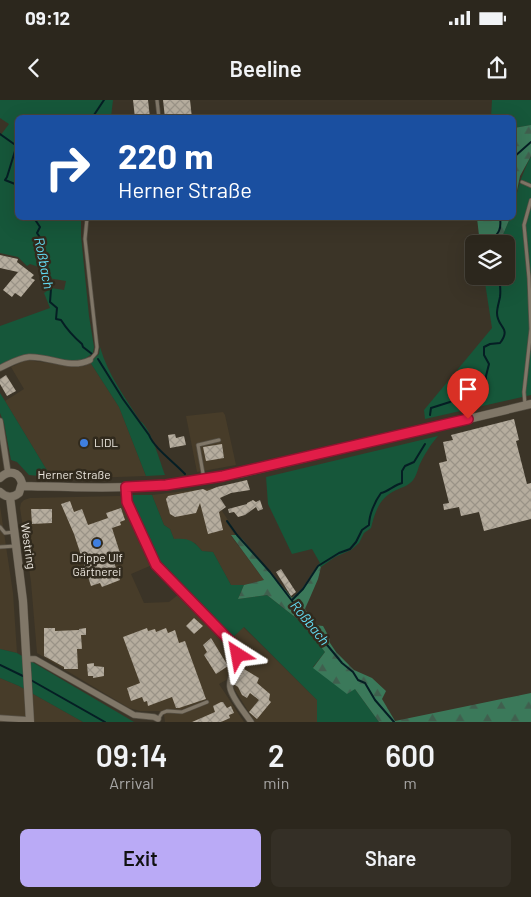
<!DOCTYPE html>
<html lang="en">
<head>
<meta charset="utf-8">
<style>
  body { margin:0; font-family:Barlow,sans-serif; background:#342f26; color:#f1f3f6; height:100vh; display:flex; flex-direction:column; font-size:19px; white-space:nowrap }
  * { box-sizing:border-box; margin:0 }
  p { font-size:16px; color:#a6a5a4 }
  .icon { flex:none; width:28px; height:28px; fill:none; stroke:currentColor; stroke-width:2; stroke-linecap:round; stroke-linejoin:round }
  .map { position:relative; height:622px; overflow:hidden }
  .side { display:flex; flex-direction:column; background:#2c271d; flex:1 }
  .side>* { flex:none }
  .guide { position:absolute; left:15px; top:15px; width:501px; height:105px; border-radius:8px; box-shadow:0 5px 20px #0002,0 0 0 1px #48443b; background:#1a4fa0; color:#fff; overflow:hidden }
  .controls { position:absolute; left:465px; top:135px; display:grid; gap:10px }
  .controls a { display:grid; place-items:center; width:50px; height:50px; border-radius:8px; background:#2c271d; box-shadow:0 5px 20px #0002,0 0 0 1px #48443b; font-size:25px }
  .pin { position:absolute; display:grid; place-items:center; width:42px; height:42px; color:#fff; margin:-51px -21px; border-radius:50% 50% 50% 0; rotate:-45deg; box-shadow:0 0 5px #0007 }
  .pin .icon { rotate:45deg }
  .me { position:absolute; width:55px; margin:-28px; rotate:326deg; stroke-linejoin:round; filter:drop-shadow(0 0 4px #0008) }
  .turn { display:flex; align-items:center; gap:18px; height:105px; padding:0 20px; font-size:22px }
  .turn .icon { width:65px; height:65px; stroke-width:2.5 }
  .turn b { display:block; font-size:35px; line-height:42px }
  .eta { display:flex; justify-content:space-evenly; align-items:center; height:85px; text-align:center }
  .eta b { font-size:30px; font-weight:600; line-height:35px }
  .cta { display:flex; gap:10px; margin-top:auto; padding:10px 20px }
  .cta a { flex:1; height:58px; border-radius:8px; background:#baaaf6; color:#111; font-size:20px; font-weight:600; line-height:58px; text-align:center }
  .cta a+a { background:#342f26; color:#f1f3f6 }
  .status { display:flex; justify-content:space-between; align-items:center; height:35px; padding:0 25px; background:#2c271d; direction:ltr }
  .status svg { height:14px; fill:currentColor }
  header { display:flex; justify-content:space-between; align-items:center; height:65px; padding:0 20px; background:#2c271d; font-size:22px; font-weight:600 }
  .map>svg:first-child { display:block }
</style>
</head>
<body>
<div class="status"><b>09:12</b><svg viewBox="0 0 49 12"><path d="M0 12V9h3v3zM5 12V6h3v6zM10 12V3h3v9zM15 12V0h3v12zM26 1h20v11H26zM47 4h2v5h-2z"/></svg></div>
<header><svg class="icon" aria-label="back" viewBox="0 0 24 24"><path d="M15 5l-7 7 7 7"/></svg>Beeline<svg class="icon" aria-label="share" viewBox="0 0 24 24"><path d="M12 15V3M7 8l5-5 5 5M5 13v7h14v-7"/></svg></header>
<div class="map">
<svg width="531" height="622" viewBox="0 0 531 622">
  <defs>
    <pattern id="forest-firs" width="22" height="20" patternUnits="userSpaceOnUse" patternTransform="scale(1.25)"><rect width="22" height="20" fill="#3b795a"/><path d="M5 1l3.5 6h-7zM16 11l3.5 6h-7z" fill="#405f4e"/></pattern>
    <pattern id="building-cross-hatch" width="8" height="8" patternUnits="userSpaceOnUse" patternTransform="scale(1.25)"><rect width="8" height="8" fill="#b6ad9e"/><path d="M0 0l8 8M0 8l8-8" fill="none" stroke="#9a9387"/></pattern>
  </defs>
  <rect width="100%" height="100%" fill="#3b3427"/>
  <path fill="#473c29" d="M 27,260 L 76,267 L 85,266 L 90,262 L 119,307 L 146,376 L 61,379 L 51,377 L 5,301 L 24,289 L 11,267 Z
    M 223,312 L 225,315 L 236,365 L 197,372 L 186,316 Z
    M 212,388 L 216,402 L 228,420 L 226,422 L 235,435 L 231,436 L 264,480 L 244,485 L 231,485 L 213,452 L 202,451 L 195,443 L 174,439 L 170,429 L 164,425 L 152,395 Z
    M 120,396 L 152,465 L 131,474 L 144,503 L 169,502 L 179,494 L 233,548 L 235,555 L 228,579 L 219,584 L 244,622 L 165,622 L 164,615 L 159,611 L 140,611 L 129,608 L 37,553 L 31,482 L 20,408 L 21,403 L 24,400 L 30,398 Z
    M 0,406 L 13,493 L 17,553 L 0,549 Z
    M 243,527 L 317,600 L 317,622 L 255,622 L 233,587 L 241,556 L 240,548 L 232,538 Z
    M 0,578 L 19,586 L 83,622 L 0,622 Z"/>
  <path fill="#16573a" d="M 0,0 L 113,0 L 111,17 L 18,18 L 18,118 L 83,118 L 81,121 L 81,136 L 89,216 L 94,247 L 93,253 L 82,261 L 76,262 L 36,255 L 0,265 L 0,226 L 50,208 L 44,193 L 51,188 L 64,190 L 66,181 L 48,178 L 47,175 L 44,175 L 44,171 L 36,166 L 30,164 L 27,166 L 18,157 L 0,153 L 0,36 L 9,24 L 0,18 Z
    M 492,0 L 531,0 L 531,25 L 514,28 L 514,18 L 491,18 Z
    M 531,56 L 531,295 L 425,319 L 424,310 L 492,228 L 484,176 L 506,176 L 506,144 L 499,144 L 510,118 L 514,118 C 514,96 521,76 531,56 Z
    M 100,247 C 108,275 125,297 140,321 C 151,328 160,362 165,375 L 146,376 L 119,307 L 90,262 L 99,254 Z
    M 0,293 L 5,301 L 51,377 L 29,375 L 17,362 L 11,360 L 4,323 L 0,313 Z
    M 438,336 C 431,344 424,355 419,366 C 418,369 417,373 415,377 C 411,385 403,387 396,390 C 379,398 375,412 371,428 L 364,433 L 359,443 L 351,450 L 335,457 L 321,467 L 318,465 L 320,463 L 312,449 L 292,454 L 268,404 L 266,377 Z
    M 132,395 L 152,395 L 164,425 L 170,429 L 174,439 C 188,438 193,440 202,451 L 213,452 L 231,485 L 244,485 L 238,499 L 267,495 L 300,521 L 325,552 L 313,567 L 355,589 L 379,622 L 317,622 L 317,600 L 244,527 L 232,538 L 159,464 L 131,402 Z
    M 0,549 L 17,553 L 134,622 L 83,622 L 19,586 L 0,578 Z"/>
  <path fill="url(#forest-firs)" d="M 531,25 L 531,56 L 520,76 L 514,105 L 514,28 Z
    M 477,118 L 510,118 L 499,144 L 480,144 Z
    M 231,435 L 238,435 L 243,440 L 292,498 L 302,489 L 318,465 L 321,467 L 318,479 L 305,509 L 314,525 L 323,526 L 329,537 L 330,543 L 336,552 L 354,570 L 372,578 L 386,591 L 382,599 L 395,621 L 531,593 L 531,622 L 379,622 L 355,589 L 347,594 L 313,568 L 325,552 L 300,521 L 267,495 L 238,499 L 244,485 L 264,480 Z"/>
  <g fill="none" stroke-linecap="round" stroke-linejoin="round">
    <path stroke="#051e24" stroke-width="2" d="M 92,18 L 104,0
      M 18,20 L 15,38 L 15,51 L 7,77 L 5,80 L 15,84 L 18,92
      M 0,34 L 14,44
      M 514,57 L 531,42
      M 34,118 L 40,127 L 37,133 L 41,139 L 39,157 L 47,169 L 49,189 L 51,189 L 50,202 L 57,208 L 56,219 L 61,220 C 66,228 75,238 82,244 L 83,247 L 92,254
      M 488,144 C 497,134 502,132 500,118
      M 98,259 L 123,299 L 149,335 C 154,348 174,362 185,374
      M 430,315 L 431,308 L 450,302 L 459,297 L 475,297 L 482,294 L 486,289 L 486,276 L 489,264 L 484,255 L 484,247 L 490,244 L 500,243 C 512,227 497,228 497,213 C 497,208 499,202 500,197 C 501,190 500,183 499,176
      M 227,421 L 237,435 L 270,472 L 309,523 L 342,563 L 353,572 L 358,580 L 365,583 L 375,600 L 394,622
      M 292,500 L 303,489 L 318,466 L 339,453 L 350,449 L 356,442 L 362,430 L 369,425 C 369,415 375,401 381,393 C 388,392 394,385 402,383 L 402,371 L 405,366 L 414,362 L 425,344
      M 0,565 L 25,577
      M 29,579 L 105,622"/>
  </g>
  <path fill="url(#building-cross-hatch)" d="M 133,0 L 148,0 L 150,18 L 135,18 Z
    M 163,0 L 190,0 L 192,18 L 165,18 Z
    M 0,155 L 18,159 L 17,162 L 34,175 L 31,178 L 35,180 L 21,197 L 15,193 L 12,197 L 3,190 L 18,172 L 0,168 Z
    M 6,275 L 16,291 L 7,296 L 0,284 L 0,279 Z
    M 514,319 L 519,340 L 516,341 L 527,384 L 531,383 L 531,419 L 484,431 L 479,412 L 461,416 L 459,407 L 444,410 L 443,404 L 449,403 L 439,363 L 447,361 L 443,342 L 453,340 L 451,335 Z
    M 175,334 L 176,338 L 184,336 L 186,345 L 170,348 L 168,335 Z
    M 222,344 L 224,358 L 206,361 L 203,347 Z
    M 247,380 L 250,390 L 231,393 L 220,398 L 226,407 L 219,412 L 223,430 L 208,434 L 200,403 L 196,413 L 175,417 L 170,414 L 166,399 L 168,396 L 203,389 L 207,391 L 217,387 Z
    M 253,400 L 256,402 L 260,400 L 263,409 L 258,411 L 256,407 L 245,415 L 238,417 L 234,412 L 229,413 L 228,409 L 247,404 L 247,403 Z
    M 70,401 L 74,412 L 82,409 L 88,425 L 108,418 L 106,413 L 121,408 L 125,420 L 120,422 L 121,425 L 112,428 L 120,453 L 112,456 L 120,480 L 102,487 L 100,483 L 91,486 L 74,434 L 61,404 Z
    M 31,409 L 52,409 L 52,423 L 32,424 Z
    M 281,469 L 296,492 L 291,496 L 276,472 Z
    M 194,518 L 203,526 L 194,534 L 186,526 Z
    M 44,528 L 55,528 L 55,531 L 79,530 L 79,529 L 86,528 L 86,535 L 81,535 L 82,549 L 77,549 L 78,569 L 64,569 L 64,567 L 44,556 Z
    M 147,528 L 148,531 L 155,529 L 156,532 L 166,528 L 168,533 L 175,530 L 179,543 L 185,541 L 206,599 L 179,608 L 176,608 L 172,597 L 148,606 L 147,601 L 144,602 L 142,597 L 131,601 L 127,588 L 140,583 L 123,537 Z
    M 211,538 L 228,566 L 216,574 L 204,555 L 207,552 L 203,545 Z
    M 94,563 L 94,566 L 104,567 L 104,576 L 93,578 L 93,576 L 88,576 L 87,564 Z
    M 244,569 L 259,578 L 257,583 L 270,594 L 269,600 L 271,602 L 257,619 L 249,612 L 259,600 L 250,593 L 247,598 L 242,595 L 238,587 L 235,585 Z
    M 221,602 L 223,602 L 227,608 L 231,606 L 234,613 L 229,615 L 230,618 L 221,622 L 192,622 L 215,612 L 213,606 Z"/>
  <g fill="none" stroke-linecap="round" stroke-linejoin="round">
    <defs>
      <path id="lane" d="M 157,0 L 159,18
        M 522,82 L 531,86
        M 87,118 L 85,139 L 97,247 L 96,253 L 90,260
        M 525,305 L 524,292 L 531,229 L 529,178 L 524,125 L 531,100
        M 204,379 L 198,345 L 219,340
        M 0,427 L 5,433 L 14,432
        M 0,447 L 16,446
        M 158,619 L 162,613 L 167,611 L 182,612 L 207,602"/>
      <path id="street" d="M 0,268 C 9,264 18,258 29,257 C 51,256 69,270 90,260
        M 0,321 L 8,373
        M 126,387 L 127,402 L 156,465 L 236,548 C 242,561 228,574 230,587 C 231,597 245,613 251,622
        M 27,559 L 35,559 L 134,615 L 154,617 L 158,619
        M 0,618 L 30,620"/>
      <path id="secondary" d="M 0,378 C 9,369 19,372 22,383 L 19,393 C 13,398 6,398 0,392
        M 22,386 C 67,387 111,389 156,386 C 185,384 214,378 242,373 L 531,304
        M 10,397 L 23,501 L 30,622"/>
    </defs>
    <use href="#lane" stroke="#565045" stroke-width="4.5"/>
    <use href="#street" stroke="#565045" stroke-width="7"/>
    <use href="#secondary" stroke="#565045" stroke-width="9"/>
    <use href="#lane" stroke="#807768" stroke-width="3"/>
    <use href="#street" stroke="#807768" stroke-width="5.5"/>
    <use href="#secondary" stroke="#807768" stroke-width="8"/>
  </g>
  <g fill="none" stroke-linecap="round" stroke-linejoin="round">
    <defs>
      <path id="route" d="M 238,555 L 238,552 L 233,544 L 156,465 L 127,402 L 126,387 L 166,385 L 223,376 L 468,319"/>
    </defs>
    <use href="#route" stroke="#92132f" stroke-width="12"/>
    <use href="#route" stroke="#e11d48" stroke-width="9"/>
  </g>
  <g fill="#3f7fe0" stroke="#312a1d" stroke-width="2">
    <circle cx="84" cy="343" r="5"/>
    <circle cx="97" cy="443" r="5"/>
  </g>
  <g text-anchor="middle" stroke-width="5" stroke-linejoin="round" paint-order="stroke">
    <g font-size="12" fill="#ebe6de" stroke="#312a1d" text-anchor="start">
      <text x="94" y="347">LIDL</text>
      <text x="97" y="462" text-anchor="middle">Drippe Ulf<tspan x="97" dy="14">Gärtnerei</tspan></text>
    </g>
    <g font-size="12" fill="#ebe6de" stroke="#312a1d">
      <text x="74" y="379">Herner Straße</text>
      <text transform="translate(28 446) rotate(82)" y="4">Westring</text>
    </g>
    <g font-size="14" font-style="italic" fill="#63dbf3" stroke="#312a1d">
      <text transform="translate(44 163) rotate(79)" y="5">Roßbach</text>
      <text transform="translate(310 523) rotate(51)" y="5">Roßbach</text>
    </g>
  </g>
</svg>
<div class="controls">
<a><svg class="icon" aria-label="layers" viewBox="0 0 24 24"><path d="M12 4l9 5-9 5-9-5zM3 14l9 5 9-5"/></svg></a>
</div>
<div class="pin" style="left:468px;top:319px;background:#d93025"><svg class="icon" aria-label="arrive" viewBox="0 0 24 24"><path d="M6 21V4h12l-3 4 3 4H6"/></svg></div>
<svg class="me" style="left:238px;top:555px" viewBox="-20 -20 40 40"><path d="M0-17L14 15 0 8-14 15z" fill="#e11d48" stroke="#fff" stroke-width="4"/></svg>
<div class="guide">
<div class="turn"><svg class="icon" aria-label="right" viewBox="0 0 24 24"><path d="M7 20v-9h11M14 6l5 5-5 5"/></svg><div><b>220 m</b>Herner Straße</div></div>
</div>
</div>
<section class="side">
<div class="eta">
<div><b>09:14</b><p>Arrival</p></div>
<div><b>2</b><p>min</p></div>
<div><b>600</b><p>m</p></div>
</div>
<div class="cta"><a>Exit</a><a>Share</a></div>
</section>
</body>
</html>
